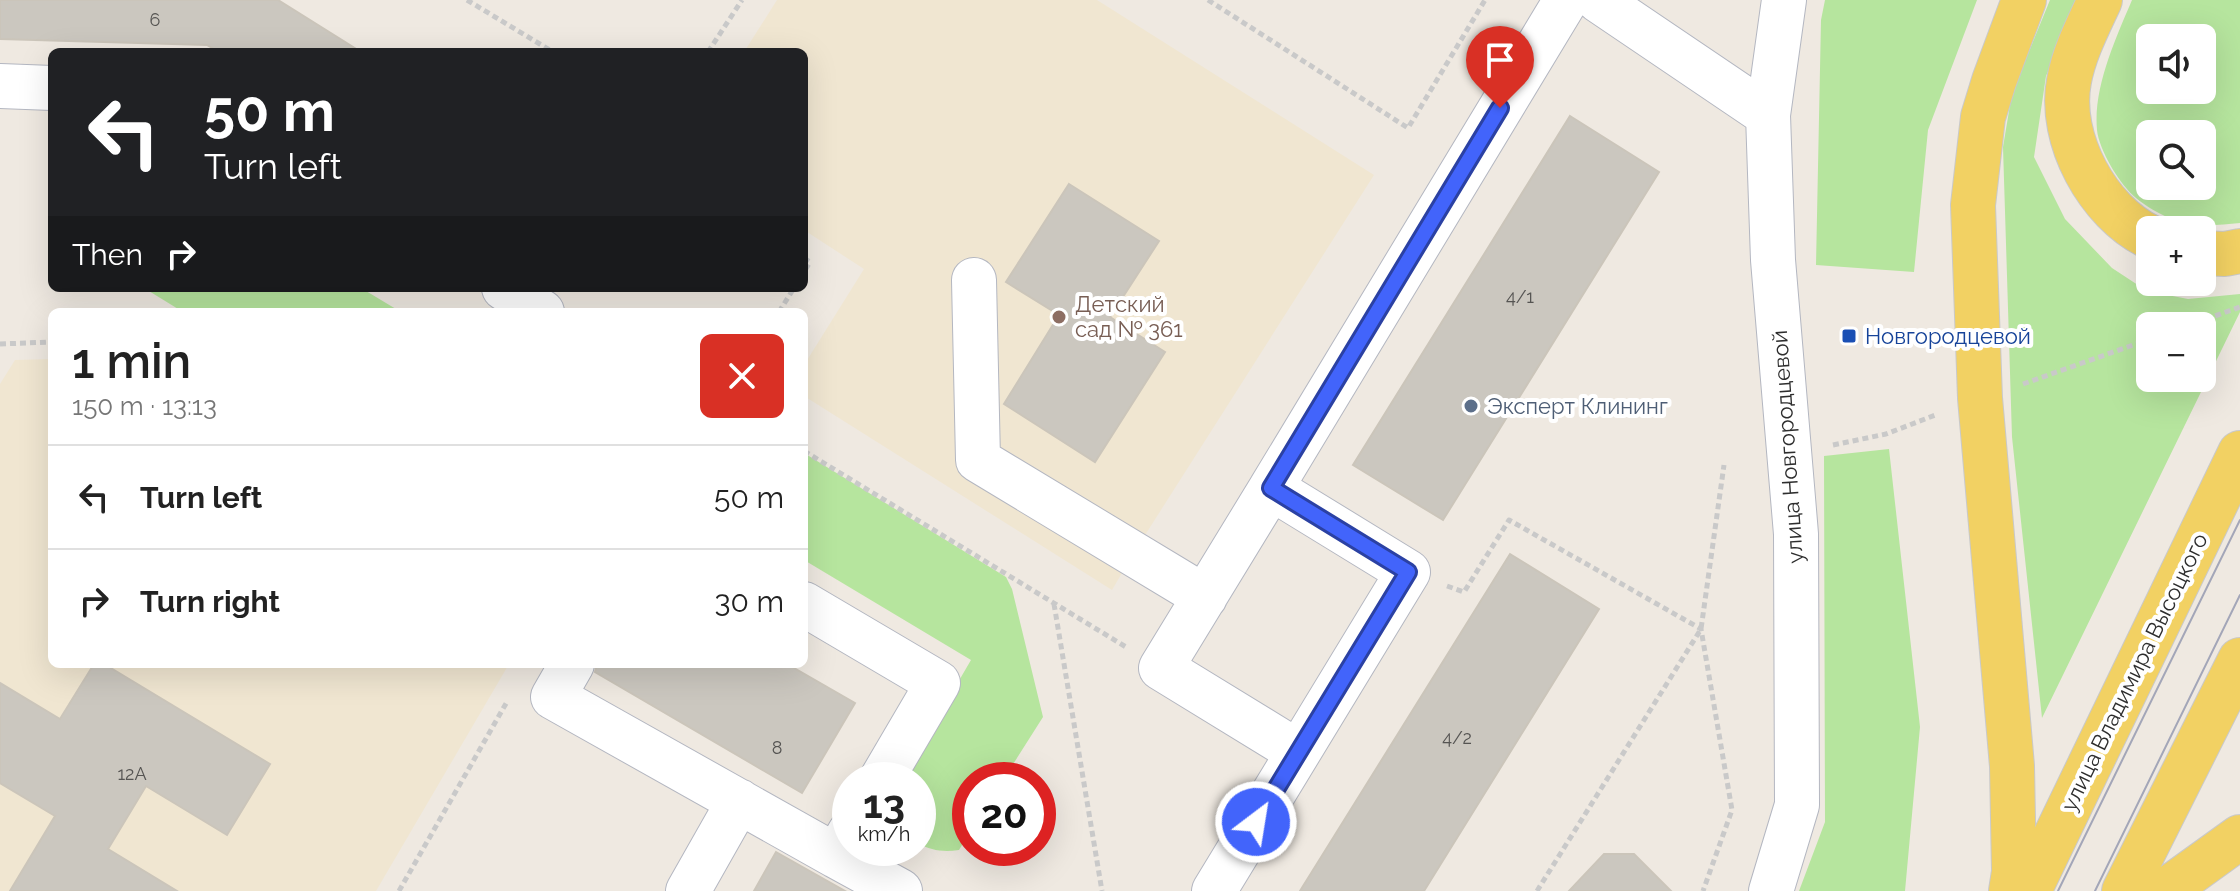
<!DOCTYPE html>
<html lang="en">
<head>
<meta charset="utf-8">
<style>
  body { margin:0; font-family:Raleway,sans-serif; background:#f2f2f2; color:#222; height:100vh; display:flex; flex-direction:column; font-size:30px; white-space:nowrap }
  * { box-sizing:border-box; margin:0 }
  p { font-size:26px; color:#767676 }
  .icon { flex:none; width:44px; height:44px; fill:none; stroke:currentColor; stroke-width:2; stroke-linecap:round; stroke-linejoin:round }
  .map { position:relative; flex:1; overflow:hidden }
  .details { position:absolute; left:48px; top:308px; width:760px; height:360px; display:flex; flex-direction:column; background:#fff; border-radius:12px; box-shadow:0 8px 32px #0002 }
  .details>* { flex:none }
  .hud { position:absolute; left:48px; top:48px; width:760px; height:244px; border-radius:12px; box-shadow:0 8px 32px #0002; background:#202124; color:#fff; overflow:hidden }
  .buttons { position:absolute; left:2136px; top:24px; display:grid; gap:16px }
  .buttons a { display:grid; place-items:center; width:80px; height:80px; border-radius:12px; background:#fff; box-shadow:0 8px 32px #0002; font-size:40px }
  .speed { position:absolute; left:832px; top:762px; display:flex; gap:16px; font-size:40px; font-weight:700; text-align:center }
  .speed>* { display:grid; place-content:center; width:104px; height:104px; border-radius:50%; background:#fff; box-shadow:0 8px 32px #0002; line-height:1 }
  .speed small { font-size:20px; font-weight:400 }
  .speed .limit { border:12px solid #d22; background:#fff; color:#111 }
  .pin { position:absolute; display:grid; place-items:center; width:68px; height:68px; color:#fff; margin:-82px -34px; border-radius:50% 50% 50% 0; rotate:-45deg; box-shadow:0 0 8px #0007 }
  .pin .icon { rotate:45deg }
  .me { position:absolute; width:88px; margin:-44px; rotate:31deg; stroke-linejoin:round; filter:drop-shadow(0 0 6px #0008) }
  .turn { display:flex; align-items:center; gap:28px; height:168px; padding:0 24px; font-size:36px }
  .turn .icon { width:104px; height:104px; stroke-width:2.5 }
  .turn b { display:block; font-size:56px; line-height:68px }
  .then { display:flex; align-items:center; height:76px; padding:0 24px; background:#0003; gap:16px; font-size:30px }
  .round { display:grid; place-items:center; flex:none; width:84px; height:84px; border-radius:12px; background:#f2f2f2 }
  .overview { display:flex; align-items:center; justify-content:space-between; height:136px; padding:0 24px }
  h1 { font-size:48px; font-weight:600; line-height:60px }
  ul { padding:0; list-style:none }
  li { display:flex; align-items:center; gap:24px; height:104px; padding:0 24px; border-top:2px solid #e0e0e0 }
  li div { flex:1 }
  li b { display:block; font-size:30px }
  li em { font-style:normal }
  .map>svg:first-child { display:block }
</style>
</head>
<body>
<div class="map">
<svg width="2240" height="891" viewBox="0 0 2240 891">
  <rect width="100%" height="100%" fill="#efe9e1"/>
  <path fill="#f0e6d1" d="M 777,0 L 1097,0 L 1374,175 L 1133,554 L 1112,590 L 804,396 L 804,365 L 864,269 L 804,230 L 804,52 L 744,52 Z
    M 52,359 L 52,664 L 509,664 L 376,891 L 0,891 L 0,384 L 15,360 Z"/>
  <path fill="#b6e59e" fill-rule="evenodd" d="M 1825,0 L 1977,0 L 1928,130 L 1914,272 L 1816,265 L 1821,20 Z
    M 2050,0 L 2079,0 L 2046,76 L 2034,157 L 2065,219 L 2112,268 L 2147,291 L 2188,299 L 2240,294 L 2240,312 L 2042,718 L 2012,437 L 2003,147 L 2012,93 ZM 2150,326 L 2202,326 L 2202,378 L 2150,378 Z
    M 2132,0 L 2240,0 L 2240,223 C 2219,225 2193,228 2173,220 C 2162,215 2145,206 2136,198 C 2120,185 2099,150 2097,130 C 2093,87 2116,38 2132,0 ZM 2150,38 L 2202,38 L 2202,90 L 2150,90 ZM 2150,134 L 2202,134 L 2202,186 L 2150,186 Z
    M 144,288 L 361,288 L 396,309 L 395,312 L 183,312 Z
    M 1889,449 L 1920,727 L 1905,891 L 1799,891 L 1825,822 L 1824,456 Z
    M 804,453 L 1006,577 L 1012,589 L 1043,717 L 1003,780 L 970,780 L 970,832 L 959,850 C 944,852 931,851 918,843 L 918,780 L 901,780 L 971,660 L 804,560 Z"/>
  <path fill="#cbc7bf" stroke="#cbc5ba" stroke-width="2" d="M 0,0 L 278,0 L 361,52 L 219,52 L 207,45 L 0,39 Z
    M 1570,116 L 1659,172 L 1443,520 L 1353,465 Z
    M 1069,184 L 1159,241 L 1110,317 L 1165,352 L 1095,462 L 1004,404 L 1059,315 L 1006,282 Z
    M 1510,554 L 1599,609 L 1424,891 L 1300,891 Z
    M 94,664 L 104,664 L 270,764 L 227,835 L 146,786 L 108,849 L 177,891 L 10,891 L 55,816 L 0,783 L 0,683 L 60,719 Z
    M 597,664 L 787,664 L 855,703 L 802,793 L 595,672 Z
    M 776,852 L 845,891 L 754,891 Z
    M 1604,854 L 1634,854 L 1671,891 L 1569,891 Z"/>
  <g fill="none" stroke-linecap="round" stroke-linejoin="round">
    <defs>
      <path id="minor" d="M 1598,0 L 1768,115
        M 0,86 L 52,88
        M 974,280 L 978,460 L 1205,597
        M 504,288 L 542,312
        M 1271,488 L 1161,668 L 1298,752
        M 804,604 L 938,683 L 881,780
        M 572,664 L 553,697 L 836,856 L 850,832
        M 836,856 L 900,891
        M 688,891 L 739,801
        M 1214,891 L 1408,572 L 1271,488 L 1566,0
        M 1771,891 L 1797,805 L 1796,534 L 1773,260 L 1768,115 L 1784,0"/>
      <path id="major" d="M 2100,0 C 2088,26 2074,53 2069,81 C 2058,139 2098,212 2150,237
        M 2202,253 L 2225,254 L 2240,251
        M 2011,891 L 2014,872 L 2012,766 L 1980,398 L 1973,205 L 1983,117 L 1994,81 L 2024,0
        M 2029,891 L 2240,453
        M 2124,891 L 2240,660
        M 2165,891 L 2240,837"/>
    </defs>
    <use href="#minor" stroke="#b4b7c1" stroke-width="46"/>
    <use href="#major" stroke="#c9c9c9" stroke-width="46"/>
    <path stroke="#c9c9c9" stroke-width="5" stroke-dasharray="6 4" stroke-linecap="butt" d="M 467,0 L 553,52
      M 1208,0 L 1408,128 L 1485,0
      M 708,52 L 742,0
      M 804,258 L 810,262 L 804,272
      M 779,312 L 794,288
      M 2187,326 L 2240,307
      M 0,344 L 52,342
      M 2023,384 L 2150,339
      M 1833,445 L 1886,434 L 1938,414
      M 804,451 L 1126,647
      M 1447,586 L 1464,592 L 1509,520 L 1701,629 L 1732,810 L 1703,891
      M 1054,604 L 1102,891
      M 399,891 L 508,700
      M 1537,891 L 1701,629 L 1724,465"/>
    <use href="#minor" stroke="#fff" stroke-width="44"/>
    <use href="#major" stroke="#f2d163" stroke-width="44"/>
    <path stroke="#a3a6b8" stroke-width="2" d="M 2058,891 L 2240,520
      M 2095,891 L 2240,595"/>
  </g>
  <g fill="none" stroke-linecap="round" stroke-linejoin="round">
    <defs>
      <path id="route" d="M 1256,822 L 1408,572 L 1271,488 L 1500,108"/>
    </defs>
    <use href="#route" stroke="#2b41a3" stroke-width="20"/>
    <use href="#route" stroke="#4264fb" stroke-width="14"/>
  </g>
  <circle fill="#8d6e63" stroke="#fff" stroke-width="3" cx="1059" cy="317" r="8"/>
  <rect fill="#1a4fb4" stroke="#fff" stroke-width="3" x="1841" y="328" width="16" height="16" rx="4"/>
  <circle fill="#5c6f8a" stroke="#fff" stroke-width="3" cx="1471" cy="406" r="8"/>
  <g text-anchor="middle" stroke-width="8" stroke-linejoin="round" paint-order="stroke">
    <g font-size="18" fill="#555452">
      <text x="155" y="26">6</text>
      <text x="1520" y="303">4/1</text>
      <text x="1457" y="744">4/2</text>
      <text x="777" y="754">8</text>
      <text x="132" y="780">12А</text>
    </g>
    <g font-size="22" fill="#785e54" stroke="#fff" text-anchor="start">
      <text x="1075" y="312">Детский<tspan x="1075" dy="25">сад № 361</tspan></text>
    </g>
    <g font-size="22" fill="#164399" stroke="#fff" text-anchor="start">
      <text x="1865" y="344">Новгородцевой</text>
    </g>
    <g font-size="22" fill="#4e5e75" stroke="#fff" text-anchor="start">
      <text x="1487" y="414">Эксперт Клининг</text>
    </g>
    <g font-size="22" fill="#2e2e2e" stroke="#fff">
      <text transform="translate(1787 447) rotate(-94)" y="8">улица Новгородцевой</text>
      <text transform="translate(2134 672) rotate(-64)" y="8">улица Владимира Высоцкого</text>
    </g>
  </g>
</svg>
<div class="buttons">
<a><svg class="icon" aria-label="sound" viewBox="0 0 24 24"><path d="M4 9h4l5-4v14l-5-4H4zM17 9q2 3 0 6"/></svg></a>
<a><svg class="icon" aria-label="search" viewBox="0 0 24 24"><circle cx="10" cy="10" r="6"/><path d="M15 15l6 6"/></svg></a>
<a>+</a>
<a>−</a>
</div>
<div class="speed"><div>13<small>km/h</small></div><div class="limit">20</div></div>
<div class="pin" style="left:1500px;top:108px;background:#d93025"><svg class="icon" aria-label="arrive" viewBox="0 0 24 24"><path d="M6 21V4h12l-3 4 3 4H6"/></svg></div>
<svg class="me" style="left:1256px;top:822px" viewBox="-20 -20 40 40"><circle r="17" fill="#4264fb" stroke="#fff" stroke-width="3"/><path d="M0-11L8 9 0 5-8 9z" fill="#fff"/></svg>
<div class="hud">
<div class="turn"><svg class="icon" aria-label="left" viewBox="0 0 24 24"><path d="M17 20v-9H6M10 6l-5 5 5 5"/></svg><div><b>50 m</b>Turn left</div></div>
<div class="then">Then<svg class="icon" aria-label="right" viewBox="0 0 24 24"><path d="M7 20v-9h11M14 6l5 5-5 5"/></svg></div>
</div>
<section class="details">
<div class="overview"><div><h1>1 min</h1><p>150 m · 13:13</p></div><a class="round" style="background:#d93025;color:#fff"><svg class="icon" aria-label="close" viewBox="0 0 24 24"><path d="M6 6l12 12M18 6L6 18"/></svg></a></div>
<ul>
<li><svg class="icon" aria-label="left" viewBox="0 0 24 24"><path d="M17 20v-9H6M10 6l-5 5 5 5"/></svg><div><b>Turn left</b></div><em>50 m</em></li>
<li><svg class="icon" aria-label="right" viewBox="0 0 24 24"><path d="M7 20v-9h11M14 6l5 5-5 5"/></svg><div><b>Turn right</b></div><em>30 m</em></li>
</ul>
</section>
</div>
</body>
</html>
